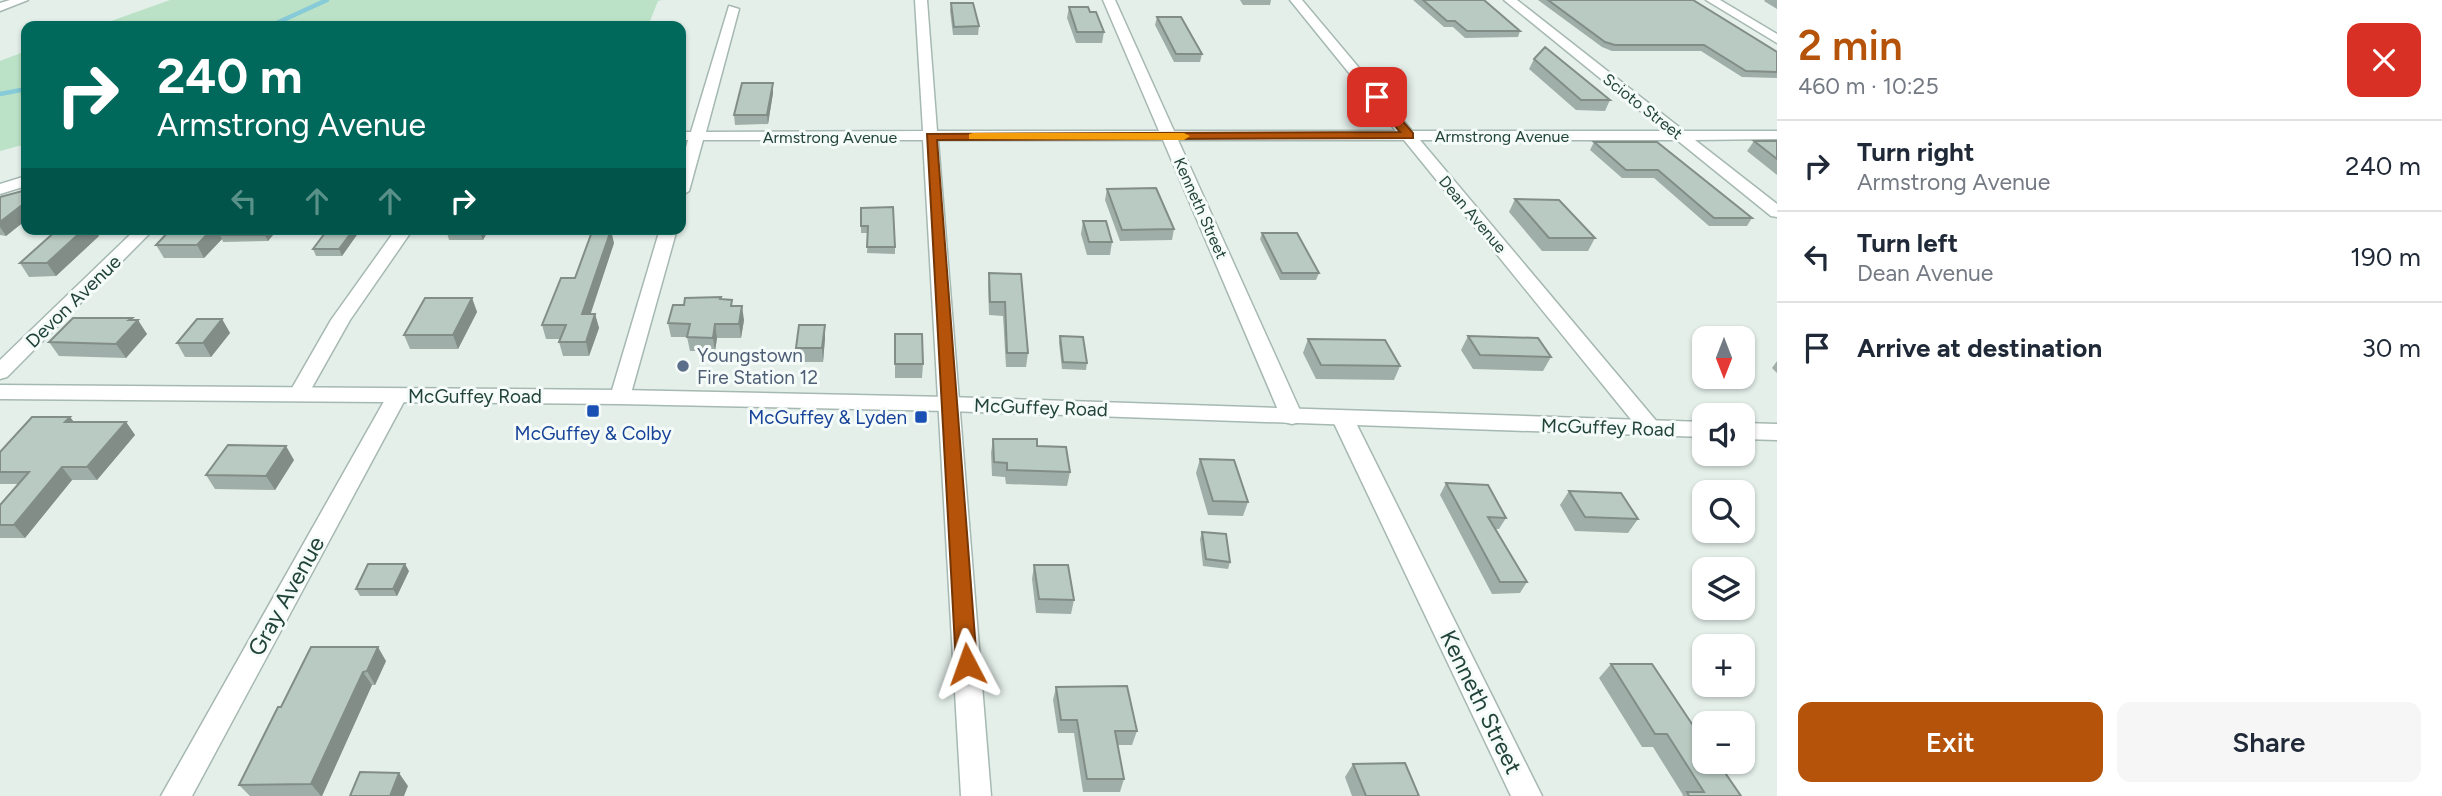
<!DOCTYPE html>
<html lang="en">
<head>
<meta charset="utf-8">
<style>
  body { margin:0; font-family:Figtree,sans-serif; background:#f6f6f7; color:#1f2937; height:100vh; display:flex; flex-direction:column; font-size:26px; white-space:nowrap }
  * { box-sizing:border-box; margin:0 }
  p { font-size:23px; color:#747a83 }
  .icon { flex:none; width:38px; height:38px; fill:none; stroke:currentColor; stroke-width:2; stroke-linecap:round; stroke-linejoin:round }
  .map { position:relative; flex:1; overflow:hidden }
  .panel { display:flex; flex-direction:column; background:#fff; width:665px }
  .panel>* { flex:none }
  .banner { position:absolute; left:21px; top:21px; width:665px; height:214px; border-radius:14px; box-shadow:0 2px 5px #0004; background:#00695c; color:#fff; overflow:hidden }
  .needle { width:46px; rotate:180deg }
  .buttons { position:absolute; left:1692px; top:326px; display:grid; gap:14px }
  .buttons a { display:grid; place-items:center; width:63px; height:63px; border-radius:14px; background:#fff; box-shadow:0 2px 5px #0004; font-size:35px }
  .pin { position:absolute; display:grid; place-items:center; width:60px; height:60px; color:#fff; margin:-30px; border-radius:14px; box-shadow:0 4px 10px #0006 }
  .me { position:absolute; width:77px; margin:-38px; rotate:356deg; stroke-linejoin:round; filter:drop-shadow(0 0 5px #0008) }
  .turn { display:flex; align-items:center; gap:24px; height:147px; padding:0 21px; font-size:32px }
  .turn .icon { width:91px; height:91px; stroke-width:2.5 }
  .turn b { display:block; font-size:49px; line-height:60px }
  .lanes { display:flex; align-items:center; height:66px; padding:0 21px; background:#0003; justify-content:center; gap:35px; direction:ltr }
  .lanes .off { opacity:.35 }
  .round { display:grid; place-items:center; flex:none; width:74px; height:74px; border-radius:14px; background:#f6f6f7 }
  .overview { display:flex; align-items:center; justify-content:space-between; height:119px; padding:0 21px }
  h1 { font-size:42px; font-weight:600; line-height:52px; color:#b45309 }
  .primary-button { display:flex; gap:14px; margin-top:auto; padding:14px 21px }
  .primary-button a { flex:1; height:80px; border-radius:14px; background:#b45309; color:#fff; font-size:28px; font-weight:600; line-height:80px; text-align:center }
  .primary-button a+a { background:#f6f6f7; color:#1f2937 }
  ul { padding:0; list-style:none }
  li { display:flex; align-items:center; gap:21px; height:91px; padding:0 21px; border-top:2px solid #e0e1e3 }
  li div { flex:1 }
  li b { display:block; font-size:26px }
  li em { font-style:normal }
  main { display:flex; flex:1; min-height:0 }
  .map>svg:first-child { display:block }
</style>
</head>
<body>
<main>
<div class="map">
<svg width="1777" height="796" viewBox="0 0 1777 796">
  <rect width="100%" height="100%" fill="#e4efea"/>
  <path fill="#bbe2c6" d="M 170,0 L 662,0 L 658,1 L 648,26 L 97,26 Z
    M 26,51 L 26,144 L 0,151 L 0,61 Z"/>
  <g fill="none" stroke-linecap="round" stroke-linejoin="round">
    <path stroke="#87cad8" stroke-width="4.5" d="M 270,26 L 327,0
      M 0,94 L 26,89"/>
    <defs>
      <path id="minor" d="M 915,0 L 927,0 L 937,131 L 1159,131 L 1103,0 L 1115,0 L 1174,131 L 1396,131 L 1290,0 L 1302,0 L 1412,131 L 1665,131 L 1504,0 L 1517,0 L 1684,131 L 1777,131 L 1777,139 L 1695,140 L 1777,204 L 1777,217 L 1771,216 L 1677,140 L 1420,140 L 1658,423 L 1661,428 L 1658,433 L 1650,436 L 1642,433 L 1404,140 L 1178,140 L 1303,417 L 1300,422 L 1292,424 L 1284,422 L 1281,417 L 1163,140 L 938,140 L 991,796 L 961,796 L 923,140 L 703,140 L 689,191 L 681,196 L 681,166 L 688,140 L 681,140 L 681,132 L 691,132 L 729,6 L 739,9 L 706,132 L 923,131 Z
        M 1706,0 L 1720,0 L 1777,34 L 1777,43 Z
        M 26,176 L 26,186 L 0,194 L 0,184 Z
        M 136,229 L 154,229 L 7,377 L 0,379 L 0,360 Z
        M 396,229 L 413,229 L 350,320 L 305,400 L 291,400 L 288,395 L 331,320 Z
        M 660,229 L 677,229 L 630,397 L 627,402 L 613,402 L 610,397 Z
        M 397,389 L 404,391 L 407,396 L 192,796 L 161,796 L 387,396 L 390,391 Z
        M 1343,412 L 1351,414 L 1354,419 L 1542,796 L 1511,796 L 1332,419 L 1335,414 Z"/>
      <path id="tertiary" d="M 10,0 L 28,0 L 0,11 L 0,3 Z
        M 0,385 L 620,390 L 948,397 L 1704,422 L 1704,437 L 948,411 L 620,404 L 0,399 Z
        M 1743,423 L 1777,424 L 1777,440 L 1743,439 Z"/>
    </defs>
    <use href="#minor" stroke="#a6b8b2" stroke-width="3"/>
    <use href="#tertiary" stroke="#a6b8b2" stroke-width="3"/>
    <use href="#minor" fill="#fff" fill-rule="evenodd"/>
    <use href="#tertiary" fill="#fff" fill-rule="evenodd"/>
  </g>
  <path fill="#9faea8" d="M 1240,0 L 1271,0 L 1270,5 L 1243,5 Z
    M 1413,0 L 1484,0 L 1520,31 L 1518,37 L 1465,38 L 1453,27 L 1444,27 Z
    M 1538,0 L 1693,0 L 1777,52 L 1777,78 L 1742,77 L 1701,51 L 1612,51 L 1602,47 Z
    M 1765,0 L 1777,0 L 1777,9 L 1764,1 Z
    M 951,3 L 979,26 L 978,35 L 953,35 L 950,11 Z
    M 1069,7 L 1090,12 L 1104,32 L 1102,43 L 1076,43 L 1067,18 Z
    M 1157,17 L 1202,54 L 1200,62 L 1174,62 L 1155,25 Z
    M 1534,59 L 1610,100 L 1605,111 L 1576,110 L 1529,69 Z
    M 773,83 L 773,93 L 768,124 L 735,125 L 734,115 Z
    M 1754,141 L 1777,141 L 1777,175 L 1747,151 Z
    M 1594,142 L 1657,142 L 1752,218 L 1747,226 L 1709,226 L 1654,178 L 1622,178 L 1590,150 Z
    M 1107,189 L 1174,229 L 1172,240 L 1120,241 L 1105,200 Z
    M 26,190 L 26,220 L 6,236 L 0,235 L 0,197 Z
    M 1515,199 L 1595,238 L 1588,251 L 1542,251 L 1509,212 Z
    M 861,208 L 895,247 L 895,254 L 867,253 L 868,233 L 861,233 Z
    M 1083,221 L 1112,242 L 1110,255 L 1087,255 L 1081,234 Z
    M 171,229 L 278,229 L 268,241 L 223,242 L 222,239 L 204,258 L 164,258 L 156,245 Z
    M 361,229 L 342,256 L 316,256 L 313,249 Z
    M 446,229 L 489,229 L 483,240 L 449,240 Z
    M 1262,233 L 1319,273 L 1316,280 L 1280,280 L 1260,239 Z
    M 99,236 L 56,276 L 29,277 L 20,263 Z
    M 614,243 L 590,314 L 595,314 L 599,328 L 589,356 L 563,356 L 559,342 L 560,339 L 546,339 L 542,325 L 575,278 Z
    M 989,273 L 1021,274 L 1028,353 L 1026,367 L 1006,367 L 1003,316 L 989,315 L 988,286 Z
    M 721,297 L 721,299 L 733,306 L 744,320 L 741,338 L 717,338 L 715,351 L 690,351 L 687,337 L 671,337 L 668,323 L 684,305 Z
    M 472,298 L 477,312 L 458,349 L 410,349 L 404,335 Z
    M 132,318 L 147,334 L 126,358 L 59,356 L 49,342 Z
    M 222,319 L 230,333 L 211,357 L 185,357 L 177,343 Z
    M 825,325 L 825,338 L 823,362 L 797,362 L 796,348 Z
    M 895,334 L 923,364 L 922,378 L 895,378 Z
    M 1060,336 L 1087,363 L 1086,370 L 1062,369 L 1059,343 Z
    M 1468,336 L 1551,357 L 1543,371 L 1473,369 L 1461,350 Z
    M 1308,339 L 1400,366 L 1394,380 L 1316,379 L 1303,353 Z
    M 1777,361 L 1777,373 L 1772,368 Z
    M 70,417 L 74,422 L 126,422 L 135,435 L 97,480 L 72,480 L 25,538 L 0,538 L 0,505 L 18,484 L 0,484 L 0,452 Z
    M 993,439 L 1037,446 L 1070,472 L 1067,486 L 1006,484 L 1005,477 L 992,476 L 991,453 Z
    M 1200,459 L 1248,502 L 1243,516 L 1208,515 L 1196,473 Z
    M 294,460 L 275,490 L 215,489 L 206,475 Z
    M 1446,483 L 1506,518 L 1499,529 L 1496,529 L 1527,582 L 1520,593 L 1492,594 L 1440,495 Z
    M 1569,491 L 1638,519 L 1628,533 L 1575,531 L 1560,505 Z
    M 1202,532 L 1230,562 L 1228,569 L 1203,566 L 1200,539 Z
    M 1034,565 L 1074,600 L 1071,614 L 1036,613 L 1032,579 Z
    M 409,571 L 397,596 L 360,596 L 356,589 Z
    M 386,661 L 375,685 L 372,685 L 322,796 L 250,796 L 239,785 L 281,707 Z
    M 1611,664 L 1741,796 L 1682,796 L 1683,795 L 1653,747 L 1642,747 L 1599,678 Z
    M 1056,687 L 1137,731 L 1132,745 L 1117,745 L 1124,779 L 1120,792 L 1083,792 L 1074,733 L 1058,733 L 1053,700 Z
    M 1353,764 L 1419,796 L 1352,796 L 1345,777 Z"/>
  <path fill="#828d88" d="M 773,83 L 773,93 L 768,124 L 767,115 Z
    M 26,202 L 26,220 L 6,236 L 0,227 L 0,222 Z
    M 84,229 L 95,229 L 99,236 L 56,276 L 47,263 Z
    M 212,229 L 230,229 L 220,235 L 222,239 L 204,258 L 197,245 Z
    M 269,229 L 278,229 L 268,241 L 265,235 Z
    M 354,229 L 361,229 L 342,256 L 339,249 Z
    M 489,229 L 483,240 L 479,230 Z
    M 611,230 L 614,243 L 586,328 L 582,314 Z
    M 472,298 L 477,312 L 458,349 L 453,335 Z
    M 742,306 L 744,320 L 741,338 L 739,324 Z
    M 595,314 L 599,328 L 589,356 L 586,342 Z
    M 132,318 L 135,323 L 138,320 L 147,334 L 126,358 L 116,344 Z
    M 222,319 L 230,333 L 211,357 L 203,343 Z
    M 715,324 L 717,338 L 715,351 L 713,338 Z
    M 825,325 L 825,338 L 823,362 L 822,348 Z
    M 70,417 L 80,430 L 65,422 Z
    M 126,422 L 135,435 L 97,480 L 87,467 Z
    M 286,446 L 294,460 L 275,490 L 266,476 Z
    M 62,467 L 72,480 L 25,538 L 14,525 Z
    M 405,564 L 409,571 L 397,596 L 393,589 Z
    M 378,647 L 386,661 L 375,685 L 367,671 Z
    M 363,672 L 372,685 L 322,796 L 321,796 L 311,784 Z
    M 399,773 L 408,786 L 404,796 L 390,796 Z"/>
  <path fill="#b9cac3" stroke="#828d88" stroke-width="2" d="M 1423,0 L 1484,0 L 1520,31 L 1467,31 L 1455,21 L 1447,21 Z
    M 1548,0 L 1693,0 L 1777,52 L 1777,72 L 1746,71 L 1704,45 L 1615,45 L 1605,42 Z
    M 951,3 L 973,3 L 979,26 L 954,27 Z
    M 1069,7 L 1088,7 L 1090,12 L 1096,12 L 1104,32 L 1077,32 Z
    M 1157,17 L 1181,17 L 1202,54 L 1176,54 Z
    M 1545,47 L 1610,100 L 1581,100 L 1534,59 Z
    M 742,83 L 773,83 L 767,115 L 734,115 Z
    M 1754,141 L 1777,141 L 1777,159 Z
    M 1594,142 L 1657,142 L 1752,218 L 1714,218 L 1658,170 L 1626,170 Z
    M 1156,188 L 1174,229 L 1122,230 L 1107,189 Z
    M 26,190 L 26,202 L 0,222 L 0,197 Z
    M 1515,199 L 1559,200 L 1595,238 L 1549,238 Z
    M 893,207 L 895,247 L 867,247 L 868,226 L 861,226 L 861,208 Z
    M 1083,221 L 1106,221 L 1112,242 L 1089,242 Z
    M 58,229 L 84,229 L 47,263 L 20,263 Z
    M 171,229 L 212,229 L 197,245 L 156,245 Z
    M 225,229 L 269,229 L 265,235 L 220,235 Z
    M 328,229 L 354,229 L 339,249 L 313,249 Z
    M 593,229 L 611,230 L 582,314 L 595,314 L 586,342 L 559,342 L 566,325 L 542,325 L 561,278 L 575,278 Z
    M 1262,233 L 1297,233 L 1319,273 L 1282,273 Z
    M 989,273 L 1021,274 L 1028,353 L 1007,353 L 1005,302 L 990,302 Z
    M 721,297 L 720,299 L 732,300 L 731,306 L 742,306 L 739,324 L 715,324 L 713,338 L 687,337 L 690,324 L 668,323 L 673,305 L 684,305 L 685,298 Z
    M 425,298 L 472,298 L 453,335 L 404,335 Z
    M 73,318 L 132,318 L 129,320 L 138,320 L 116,344 L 49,342 Z
    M 197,319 L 222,319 L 203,343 L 177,343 Z
    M 799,325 L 825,325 L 822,348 L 796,348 Z
    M 895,334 L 922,334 L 923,364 L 895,364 Z
    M 1060,336 L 1083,337 L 1087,363 L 1063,362 Z
    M 1468,336 L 1538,338 L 1551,357 L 1480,355 Z
    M 1308,339 L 1385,340 L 1400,366 L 1321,365 Z
    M 32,417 L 70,417 L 65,422 L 126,422 L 87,467 L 62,467 L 14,525 L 0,525 L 0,505 L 29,472 L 0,472 L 0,452 Z
    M 993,439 L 1037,439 L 1037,446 L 1066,447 L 1070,472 L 1007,470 L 1007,463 L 994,462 Z
    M 228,445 L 286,446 L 266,476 L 206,475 Z
    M 1200,459 L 1234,460 L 1248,502 L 1213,501 Z
    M 1446,483 L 1488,485 L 1506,518 L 1488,517 L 1527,582 L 1500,582 Z
    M 1569,491 L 1621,493 L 1638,519 L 1585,517 Z
    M 1202,532 L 1226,534 L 1230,562 L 1206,559 Z
    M 368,564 L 405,564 L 393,589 L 356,589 Z
    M 1034,565 L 1068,565 L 1074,600 L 1039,599 Z
    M 311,647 L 378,647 L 367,671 L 363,672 L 311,784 L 239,785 L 278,707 L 281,707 Z
    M 1611,664 L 1652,664 L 1704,742 L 1704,761 L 1717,761 L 1741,796 L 1689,796 L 1687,792 L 1704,792 L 1667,734 L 1655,734 Z
    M 1127,686 L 1137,731 L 1115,731 L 1124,779 L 1087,779 L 1077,720 L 1061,720 L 1056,687 Z
    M 1405,763 L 1419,796 L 1366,796 L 1353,764 Z
    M 360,772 L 399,773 L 390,796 L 350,796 Z"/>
  <path fill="#b45309" stroke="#753606" stroke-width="2" d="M 1373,95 L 1380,95 L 1413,133 L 1413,138 L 937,140 L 977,664 L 974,670 L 967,673 L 959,670 L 956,664 L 927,134 L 1400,132 L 1373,99 Z"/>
  <path fill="#f59e0b" d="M 973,133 L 1184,133 L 1190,136 L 1184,140 L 969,139 L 969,134 Z"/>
  <circle fill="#5c6f8a" stroke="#f5fbf8" stroke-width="2.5" cx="683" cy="366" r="7"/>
  <g fill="#1a4fb4" stroke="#f5fbf8" stroke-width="2.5">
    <rect x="586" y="404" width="14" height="14" rx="3.5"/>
    <rect x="914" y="410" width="14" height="14" rx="3.5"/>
  </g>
  <g text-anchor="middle" stroke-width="6" stroke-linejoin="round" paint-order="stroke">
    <g font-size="16" fill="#21433a" stroke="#f5fbf8">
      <text transform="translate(1643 106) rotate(38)" y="6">Scioto Street</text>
      <text x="1502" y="142">Armstrong Avenue</text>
      <text x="830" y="143">Armstrong Avenue</text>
      <text transform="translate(1201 208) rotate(66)" y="6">Kenneth Street</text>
      <text transform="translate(1473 214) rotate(50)" y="6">Dean Avenue</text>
    </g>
    <g font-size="19" fill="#21433a" stroke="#f5fbf8">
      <text transform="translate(73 301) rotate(-44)" y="7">Devon Avenue</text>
      <text x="475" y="403">McGuffey Road</text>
      <text transform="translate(1041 407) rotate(2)" y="7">McGuffey Road</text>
      <text transform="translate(1608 427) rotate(2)" y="7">McGuffey Road</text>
    </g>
    <g font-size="19" fill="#4e5e75" stroke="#f5fbf8" text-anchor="start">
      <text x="697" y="362">Youngstown<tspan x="697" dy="22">Fire Station 12</tspan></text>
    </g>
    <g font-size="19" fill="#164399" stroke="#f5fbf8" text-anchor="end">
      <text x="907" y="424">McGuffey &amp; Lyden</text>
      <text x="593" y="440" text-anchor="middle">McGuffey &amp; Colby</text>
    </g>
    <g font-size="23" fill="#21433a" stroke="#f5fbf8">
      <text transform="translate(286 596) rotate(-61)" y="8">Gray Avenue</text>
      <text transform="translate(1481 702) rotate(64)" y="8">Kenneth Street</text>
    </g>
  </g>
</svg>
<div class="buttons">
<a><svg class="needle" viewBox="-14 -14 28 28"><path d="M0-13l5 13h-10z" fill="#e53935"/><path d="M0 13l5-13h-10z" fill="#747a83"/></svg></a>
<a><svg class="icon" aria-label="sound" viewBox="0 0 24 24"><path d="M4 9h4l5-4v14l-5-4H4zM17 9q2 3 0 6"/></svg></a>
<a><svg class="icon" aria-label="search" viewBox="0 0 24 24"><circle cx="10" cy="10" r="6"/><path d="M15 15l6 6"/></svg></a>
<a><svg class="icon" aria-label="layers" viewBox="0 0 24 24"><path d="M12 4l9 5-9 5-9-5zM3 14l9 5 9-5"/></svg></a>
<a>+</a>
<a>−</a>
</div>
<div class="pin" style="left:1377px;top:97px;background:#d93025"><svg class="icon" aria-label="arrive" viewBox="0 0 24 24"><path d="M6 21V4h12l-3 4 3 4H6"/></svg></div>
<svg class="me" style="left:967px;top:664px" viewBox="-20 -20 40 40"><path d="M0-17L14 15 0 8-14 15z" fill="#b45309" stroke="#fff" stroke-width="4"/></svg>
<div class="banner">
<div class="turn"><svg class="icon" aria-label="right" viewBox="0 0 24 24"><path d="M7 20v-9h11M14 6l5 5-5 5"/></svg><div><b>240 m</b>Armstrong Avenue</div></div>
<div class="lanes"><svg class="icon off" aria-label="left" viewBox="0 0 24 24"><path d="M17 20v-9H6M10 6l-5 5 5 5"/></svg><svg class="icon off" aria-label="ahead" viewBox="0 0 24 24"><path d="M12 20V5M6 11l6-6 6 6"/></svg><svg class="icon off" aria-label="ahead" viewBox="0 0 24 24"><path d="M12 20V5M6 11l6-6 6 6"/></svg><svg class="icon" aria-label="right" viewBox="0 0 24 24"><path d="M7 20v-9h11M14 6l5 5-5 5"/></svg></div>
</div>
</div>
<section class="panel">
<div class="overview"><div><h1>2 min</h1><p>460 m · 10:25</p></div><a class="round" style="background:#d93025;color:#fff"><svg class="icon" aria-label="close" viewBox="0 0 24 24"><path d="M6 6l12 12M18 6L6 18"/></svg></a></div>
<ul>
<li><svg class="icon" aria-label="right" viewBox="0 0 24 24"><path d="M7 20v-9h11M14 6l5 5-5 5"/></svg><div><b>Turn right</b><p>Armstrong Avenue</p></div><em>240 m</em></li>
<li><svg class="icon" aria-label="left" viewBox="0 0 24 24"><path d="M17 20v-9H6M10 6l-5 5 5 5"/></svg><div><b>Turn left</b><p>Dean Avenue</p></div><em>190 m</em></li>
<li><svg class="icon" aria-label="arrive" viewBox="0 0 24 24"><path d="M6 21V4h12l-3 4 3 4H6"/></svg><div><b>Arrive at destination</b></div><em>30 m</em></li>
</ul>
<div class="primary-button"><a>Exit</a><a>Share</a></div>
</section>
</main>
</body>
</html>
